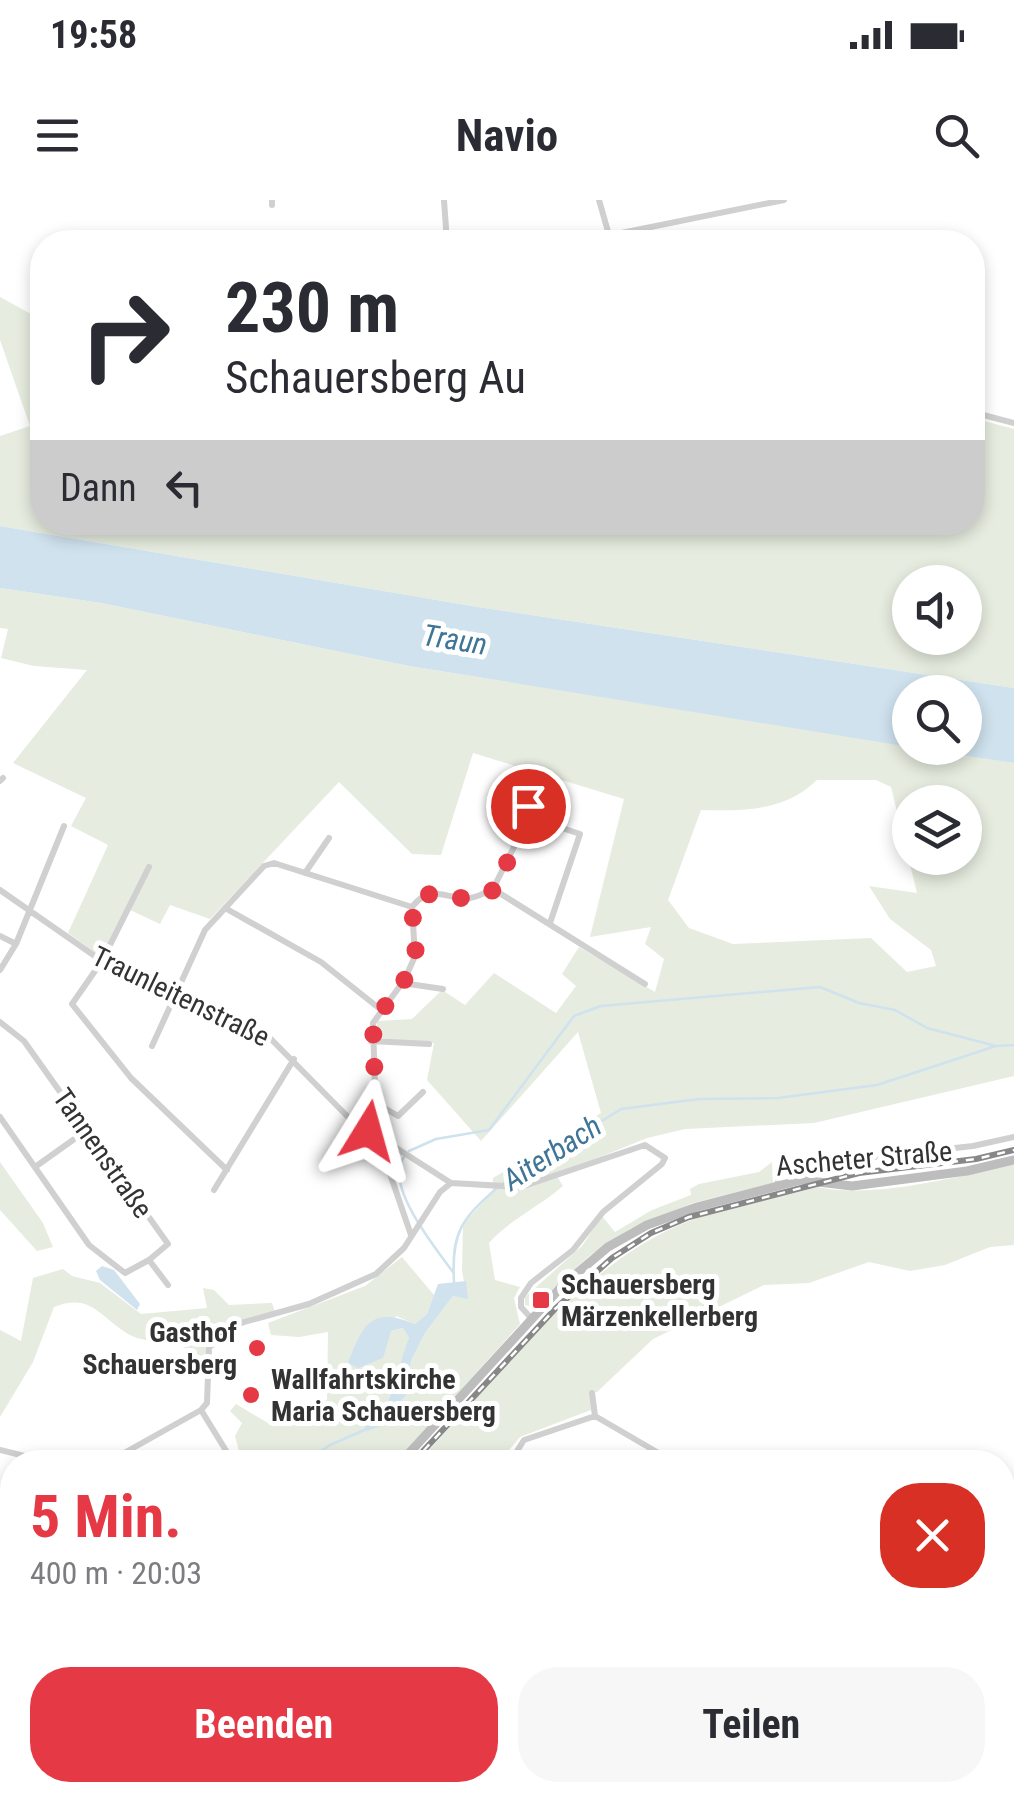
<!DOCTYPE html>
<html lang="de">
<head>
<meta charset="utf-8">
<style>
  body { margin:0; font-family:"Roboto Condensed",sans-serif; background:#f7f7f7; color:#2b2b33; height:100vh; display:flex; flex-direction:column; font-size:38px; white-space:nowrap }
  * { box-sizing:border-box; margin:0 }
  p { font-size:32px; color:#7c7c81 }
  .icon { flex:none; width:55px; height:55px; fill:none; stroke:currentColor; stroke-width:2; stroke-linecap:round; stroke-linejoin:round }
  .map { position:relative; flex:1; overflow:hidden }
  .side { position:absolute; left:0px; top:1250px; width:1015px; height:352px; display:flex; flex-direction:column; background:#fff; border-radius:40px 40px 0 0; box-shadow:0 5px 15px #0003 }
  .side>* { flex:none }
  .top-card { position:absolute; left:30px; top:30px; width:955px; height:305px; border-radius:40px; box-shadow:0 5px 15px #0003; background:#fff; color:#2b2b33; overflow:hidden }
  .controls { position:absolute; left:892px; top:365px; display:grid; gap:20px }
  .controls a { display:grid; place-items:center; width:90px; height:90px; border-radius:50%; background:#fff; box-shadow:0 5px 15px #0003; font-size:50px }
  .pin { position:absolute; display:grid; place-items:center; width:85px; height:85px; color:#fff; margin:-42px; border:5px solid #fff; border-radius:50%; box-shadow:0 2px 10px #0007 }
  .me { position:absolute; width:110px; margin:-55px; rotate:8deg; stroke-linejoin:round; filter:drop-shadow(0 0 8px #0008) }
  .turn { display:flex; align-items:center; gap:35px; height:210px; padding:0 30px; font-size:45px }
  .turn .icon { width:130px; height:130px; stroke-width:2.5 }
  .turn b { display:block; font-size:70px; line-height:85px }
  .then { display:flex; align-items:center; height:95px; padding:0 30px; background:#0003; gap:20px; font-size:38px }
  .round { display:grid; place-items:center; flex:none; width:105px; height:105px; border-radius:40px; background:#f7f7f7 }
  .head { display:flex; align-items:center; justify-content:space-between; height:170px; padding:0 30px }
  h1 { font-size:60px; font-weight:700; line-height:75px; color:#e63946 }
  .primary-button { display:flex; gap:20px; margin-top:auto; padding:20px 30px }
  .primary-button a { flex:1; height:115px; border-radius:40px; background:#e63946; color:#fff; font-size:40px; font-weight:700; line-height:115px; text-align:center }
  .primary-button a+a { background:#f7f7f7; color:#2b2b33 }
  .status { display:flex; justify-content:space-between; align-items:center; height:70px; padding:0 50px; background:#fff; direction:ltr }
  .status svg { height:28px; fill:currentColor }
  header { display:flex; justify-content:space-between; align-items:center; height:130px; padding:0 30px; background:#fff; font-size:45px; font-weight:700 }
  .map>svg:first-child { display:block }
</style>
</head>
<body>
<div class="status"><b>19:58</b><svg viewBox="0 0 49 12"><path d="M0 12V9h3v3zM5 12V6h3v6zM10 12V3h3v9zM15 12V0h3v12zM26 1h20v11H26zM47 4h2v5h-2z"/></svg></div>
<header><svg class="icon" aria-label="menu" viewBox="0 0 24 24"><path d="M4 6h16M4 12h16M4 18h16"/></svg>Navio<svg class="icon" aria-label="search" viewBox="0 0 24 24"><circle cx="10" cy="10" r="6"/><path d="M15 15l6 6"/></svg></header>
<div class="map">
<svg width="1014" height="1602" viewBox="0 0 1014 1602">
  <rect width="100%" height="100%" fill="#fff"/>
  <path fill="#e6ecdf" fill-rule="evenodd" d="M 0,97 L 42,120 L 42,322 L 972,322 L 973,218 L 1014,229 L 1014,488 L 478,407 L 0,326 L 0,236 L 30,226 L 0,140 ZM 910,382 L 965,382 L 965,438 L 910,438 Z
    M 0,388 L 101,403 L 409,466 L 1014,563 L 1014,876 L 814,923 L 685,929 L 647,938 L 556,975 L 563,986 C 539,1007 509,1020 489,1043 L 495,1080 L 520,1087 L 514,1098 L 520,1124 L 396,1262 L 242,1262 L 235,1236 L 242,1223 L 230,1211 L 236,1204 L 273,1226 L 327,1200 L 328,1132 L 299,1137 L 271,1135 L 268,1123 L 365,1086 L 402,1057 L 434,1095 L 427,1114 L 415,1124 L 396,1116 L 391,1131 L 403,1128 L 409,1138 L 399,1178 L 380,1215 L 381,1226 L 407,1194 L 411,1161 L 425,1133 L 453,1096 L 467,1098 L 462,1071 L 463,1024 L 493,992 L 493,978 L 601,913 L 578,832 L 481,941 L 427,880 L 434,843 L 377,838 L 377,821 L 412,819 L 442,790 L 465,805 L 494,773 L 556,813 L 576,786 L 562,774 L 579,747 L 655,792 L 664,759 L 645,744 L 651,727 L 590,737 L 624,599 L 473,553 L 441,655 L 412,654 L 339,582 L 210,719 L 170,705 L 160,724 L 130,710 L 103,758 L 68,733 L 108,645 L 71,626 L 86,598 L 13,563 L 87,470 L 34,466 L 1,458 L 8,429 L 0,428 ZM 817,580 L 876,580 L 891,587 L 917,693 L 869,686 L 890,719 L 931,750 L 936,766 L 907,772 L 871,738 L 733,744 L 689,728 L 668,700 L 701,610 C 745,611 785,611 817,580 ZM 910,602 L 965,602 L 965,658 L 910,658 Z
    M 0,962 L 43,1023 L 53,1047 L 37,1051 L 0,1010 Z
    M 772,962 L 773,983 L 693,1003 L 630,1029 L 589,1056 L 533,1107 L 525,1105 L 525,1097 L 582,1046 L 602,1016 L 615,1032 L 652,1010 L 691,995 L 690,989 L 699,984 L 759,972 Z
    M 1014,964 L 1014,1045 L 990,1047 L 945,1065 L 910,1071 L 869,1062 L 809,1083 L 764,1085 L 653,1139 L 597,1192 L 590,1193 L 591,1210 L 520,1237 L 499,1262 L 418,1262 C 492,1183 576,1071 677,1026 C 720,1007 772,1000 817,987 C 873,999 958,977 1014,964 Z
    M 63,1069 L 72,1076 L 100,1083 L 141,1114 L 207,1108 L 203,1088 L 214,1090 L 229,1105 L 272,1103 L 275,1112 C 226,1124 212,1123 199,1176 C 196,1166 195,1153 185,1148 C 170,1139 147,1144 130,1135 C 100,1118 92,1092 54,1107 L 33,1162 L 0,1217 L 0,1130 L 21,1141 L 33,1078 Z
    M 12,1506 L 12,1590 L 86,1590 L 80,1602 L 0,1602 L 1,1571 L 12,1548 L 0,1543 L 0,1511 Z
    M 325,1590 L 388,1590 L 384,1602 L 324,1602 Z"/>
  <path fill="#cfe2ee" d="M 0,326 L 478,407 L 1014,488 L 1014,563 L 914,548 L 965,548 L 965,492 L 910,492 L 910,547 L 409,466 L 101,403 L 0,388 Z
    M 102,1066 L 114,1070 L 140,1104 L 137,1110 L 100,1080 L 96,1071 Z
    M 466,1081 L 468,1099 L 453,1096 L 425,1133 L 411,1161 L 407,1194 L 381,1226 L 367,1231 L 364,1225 C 398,1204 395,1172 409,1138 L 403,1128 L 391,1131 L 383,1158 L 358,1168 L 348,1163 C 363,1124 371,1106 415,1124 L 427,1114 L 438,1084 Z"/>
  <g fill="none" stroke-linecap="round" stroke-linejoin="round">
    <path stroke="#cfe2ee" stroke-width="2.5" d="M 409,951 L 436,939 L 489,930 L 574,816 L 601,806 L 820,787 L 859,803 L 895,810 L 927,828 L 996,846
      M 404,957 C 383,984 436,1049 453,1072
      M 504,982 L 621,909 L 699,899 L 778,898 L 877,885 L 996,846 L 1014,845
      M 454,1082 C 451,1031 462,1019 498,987
      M 305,1262 L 330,1245 L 369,1228
      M 74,1602 L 80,1590"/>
    <path stroke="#d0d0d0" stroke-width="6" d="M 444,0 L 447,42
      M 599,0 L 611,42
      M 272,5 L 272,0
      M 577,42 L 784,0
      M 972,212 L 1014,223
      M 0,581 L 3,578
      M 529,617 L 532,604 L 537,606 L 537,617
      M 149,667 L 102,761 L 72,804 L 131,878 L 227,970
      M 305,673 L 329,638
      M 493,689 L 529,617 L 580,634 L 550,723
      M 0,690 L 102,761 L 265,833 L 348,917 L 451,983 L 521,987 L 645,945 L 665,958 L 662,964 L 603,1012 L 573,1050 L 531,1083 L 521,1098 L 521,1107 L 531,1118
      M 225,708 L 321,762 L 380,809
      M 0,736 L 16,744
      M 0,770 L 16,744 L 64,626
      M 402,783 L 443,789
      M 0,822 L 24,841 L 168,1044 L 149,1060 L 168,1085
      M 371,841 L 429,844
      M 152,846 L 205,730 L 264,666 L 274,663 L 412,707
      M 374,902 L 398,916 L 423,892
      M 0,917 L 89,1045 L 125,1073 L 149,1060
      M 368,931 L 375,889 L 373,823 L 405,779 L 415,756 L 412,707 C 432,682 445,700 470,698 C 478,697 487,692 493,689 L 645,784
      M 393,950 L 387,965 L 411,1035
      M 35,967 L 87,930
      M 776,987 L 783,967 L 973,946 L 1014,937
      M 214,990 L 294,859
      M 592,1193 L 595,1216
      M 201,1210 L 233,1262
      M 595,1216 L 674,1262
      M 0,1250 L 49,1262
      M 512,1259 L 524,1240 L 595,1216
      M 108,1262 L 201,1210 L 207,1203 L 209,1148 L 230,1126 L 309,1104 L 376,1074 L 404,1048 L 440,992 L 451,983
      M 1002,1358 L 1014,1360
      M 274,1590 L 276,1602
      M 773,1590 L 774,1602
      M 131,1602 L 134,1590"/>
    <path stroke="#bdbdbd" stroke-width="9" d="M 401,1262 L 563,1085 L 608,1047 L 647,1025 L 697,1007 L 801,980 L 852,986 L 967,971 L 1014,960
      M 228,1602 L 242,1590"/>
    <defs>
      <path id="rail" d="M 413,1262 L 555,1109 L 612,1058 L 651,1033 L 689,1017 L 859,973 L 976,959 L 1014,950
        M 321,1602 L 322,1590"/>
    </defs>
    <use href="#rail" stroke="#888" stroke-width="6"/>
    <use href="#rail" stroke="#fff" stroke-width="2.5" stroke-dasharray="8" stroke-linecap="butt"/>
  </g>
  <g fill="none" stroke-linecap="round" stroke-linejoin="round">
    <path stroke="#e63946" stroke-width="18" stroke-dasharray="0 32.4" d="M 368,931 L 375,889 L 373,823 L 405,779 L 416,756 L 412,707 C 432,682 445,700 470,698 C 478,697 487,692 494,690 L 529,617 L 528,606"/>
  </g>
  <g fill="#e63946" stroke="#fff" stroke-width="4">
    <rect x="531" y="1090" width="20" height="20" rx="5"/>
    <circle cx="257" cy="1148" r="10"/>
    <circle cx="251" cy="1195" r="10"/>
  </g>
  <g text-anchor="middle" stroke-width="10" stroke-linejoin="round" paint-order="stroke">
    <g font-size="28" fill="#333" stroke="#fff">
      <text transform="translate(181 796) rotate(26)" y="10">Traunleitenstraße</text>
      <text transform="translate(103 953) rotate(55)" y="10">Tannenstraße</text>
      <text transform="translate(864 958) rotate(-5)" y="10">Ascheter Straße</text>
    </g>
    <g font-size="28" font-weight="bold" fill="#333" stroke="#fff" text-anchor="start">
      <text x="561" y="1094">Schauersberg<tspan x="561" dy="32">Märzenkellerberg</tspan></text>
      <text x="237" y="1142" text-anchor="end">Gasthof<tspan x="237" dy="32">Schauersberg</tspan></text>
      <text x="271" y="1189">Wallfahrtskirche<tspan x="271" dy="32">Maria Schauersberg</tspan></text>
    </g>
    <g font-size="30" font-style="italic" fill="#3f7597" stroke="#fff">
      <text transform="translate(455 440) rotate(9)" y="10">Traun</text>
      <text transform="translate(552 953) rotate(-33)" y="10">Aiterbach</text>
    </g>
  </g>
</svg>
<div class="controls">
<a><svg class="icon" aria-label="sound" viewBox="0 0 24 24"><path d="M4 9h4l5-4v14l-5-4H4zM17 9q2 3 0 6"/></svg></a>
<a><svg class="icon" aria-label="search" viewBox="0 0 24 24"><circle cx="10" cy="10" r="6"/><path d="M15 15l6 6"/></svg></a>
<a><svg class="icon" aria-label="layers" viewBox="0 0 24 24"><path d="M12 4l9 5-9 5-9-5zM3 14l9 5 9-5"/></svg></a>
</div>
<div class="pin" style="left:528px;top:606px;background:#d93025"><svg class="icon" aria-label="arrive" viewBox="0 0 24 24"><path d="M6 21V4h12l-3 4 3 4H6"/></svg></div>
<svg class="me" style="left:368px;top:931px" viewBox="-20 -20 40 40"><path d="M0-17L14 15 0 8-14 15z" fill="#e63946" stroke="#fff" stroke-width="4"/></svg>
<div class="top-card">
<div class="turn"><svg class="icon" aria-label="right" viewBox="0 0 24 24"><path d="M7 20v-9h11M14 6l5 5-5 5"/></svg><div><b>230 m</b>Schauersberg Au</div></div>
<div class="then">Dann<svg class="icon" aria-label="left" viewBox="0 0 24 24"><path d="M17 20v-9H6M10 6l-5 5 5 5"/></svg></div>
</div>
<section class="side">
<div class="head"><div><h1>5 Min.</h1><p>400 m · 20:03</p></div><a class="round" style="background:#d93025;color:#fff"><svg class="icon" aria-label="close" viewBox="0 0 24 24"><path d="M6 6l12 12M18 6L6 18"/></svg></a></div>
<div class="primary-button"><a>Beenden</a><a>Teilen</a></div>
</section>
</div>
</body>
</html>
